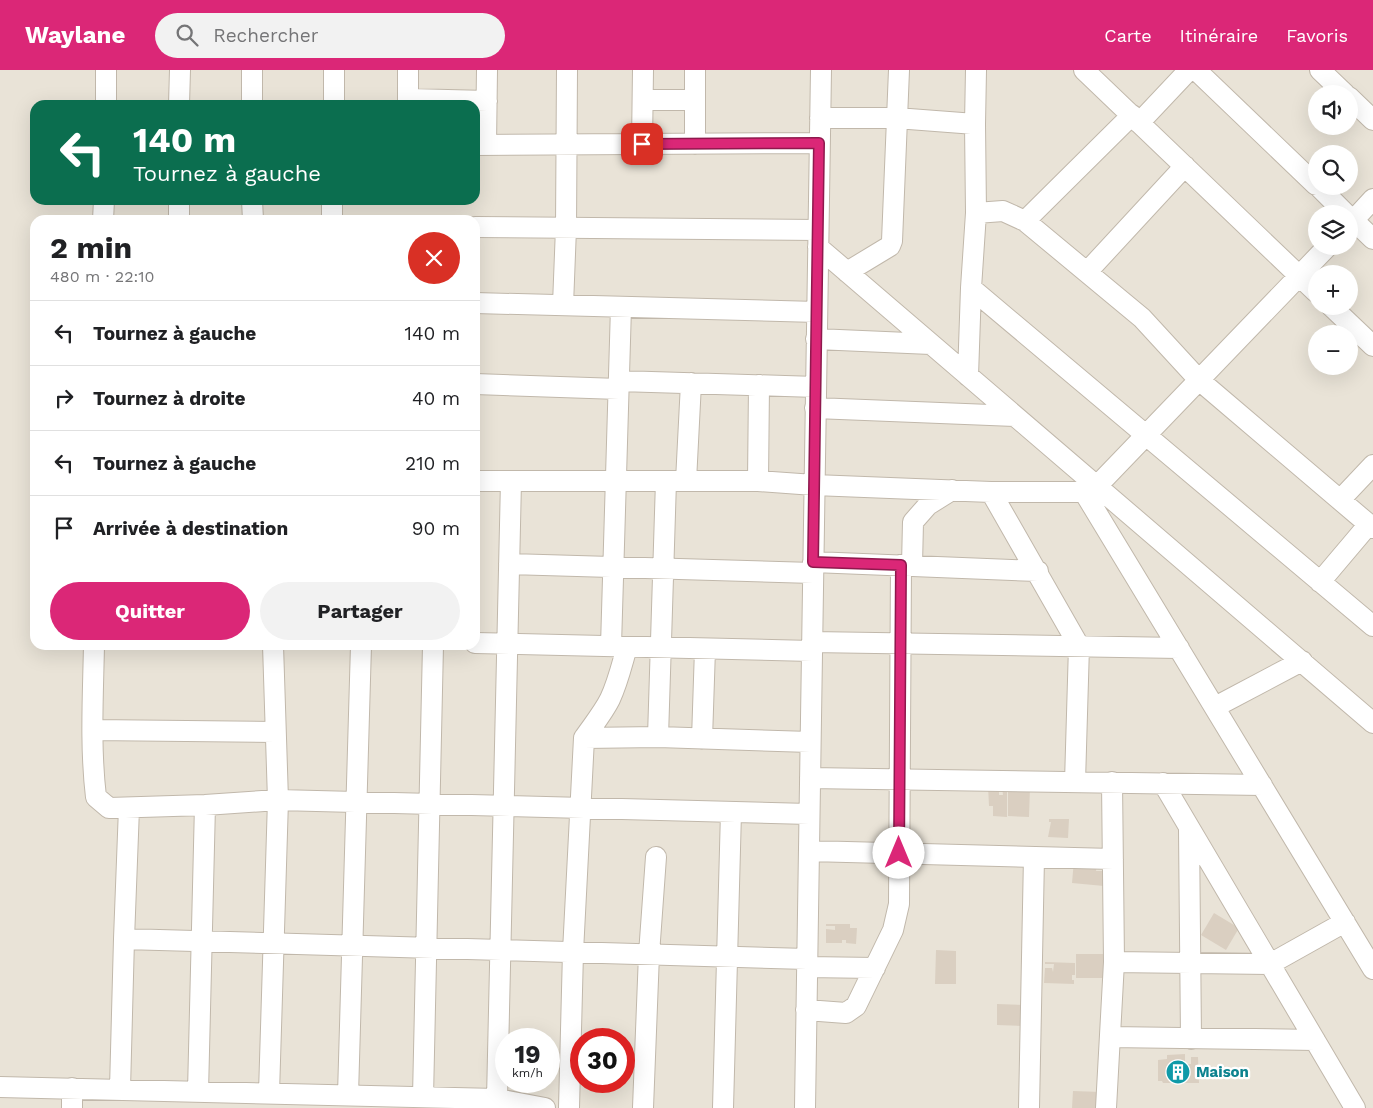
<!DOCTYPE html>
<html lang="fr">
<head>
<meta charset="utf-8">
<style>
  body { margin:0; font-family:"Work Sans",sans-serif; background:#f2f2f2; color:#202124; height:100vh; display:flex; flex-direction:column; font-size:19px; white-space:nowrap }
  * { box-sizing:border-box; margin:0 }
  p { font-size:16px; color:#757577 }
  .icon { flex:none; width:28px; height:28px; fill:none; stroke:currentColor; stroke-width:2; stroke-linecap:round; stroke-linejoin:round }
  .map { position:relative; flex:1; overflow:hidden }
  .sheet { position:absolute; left:30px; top:145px; width:450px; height:435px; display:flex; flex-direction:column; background:#fff; border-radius:15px; box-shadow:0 5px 20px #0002 }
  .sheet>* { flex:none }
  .guide { position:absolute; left:30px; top:30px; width:450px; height:105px; border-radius:15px; box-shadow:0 5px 20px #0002; background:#0b6e4f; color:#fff; overflow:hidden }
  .controls { position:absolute; left:1308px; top:15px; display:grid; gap:10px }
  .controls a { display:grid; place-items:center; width:50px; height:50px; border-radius:50%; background:#fff; box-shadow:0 5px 20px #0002; font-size:25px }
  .speed { position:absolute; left:495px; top:958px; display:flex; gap:10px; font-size:25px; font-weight:700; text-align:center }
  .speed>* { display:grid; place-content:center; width:65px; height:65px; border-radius:50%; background:#fff; box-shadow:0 5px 20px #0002; line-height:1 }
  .speed small { font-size:12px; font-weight:400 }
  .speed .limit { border:8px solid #d22; background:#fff; color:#111 }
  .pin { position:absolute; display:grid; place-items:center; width:42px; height:42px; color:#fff; margin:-21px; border-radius:10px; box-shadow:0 2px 8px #0006 }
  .me { position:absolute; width:55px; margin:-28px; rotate:0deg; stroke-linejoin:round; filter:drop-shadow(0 0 4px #0008) }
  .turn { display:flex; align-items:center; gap:18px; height:105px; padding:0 20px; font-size:22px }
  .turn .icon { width:65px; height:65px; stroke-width:2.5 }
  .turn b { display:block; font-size:35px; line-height:42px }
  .round { display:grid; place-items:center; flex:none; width:52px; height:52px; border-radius:26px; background:#f2f2f2 }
  .overview { display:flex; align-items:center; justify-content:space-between; height:85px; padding:0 20px }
  h1 { font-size:30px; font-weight:700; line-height:38px }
  .cta { display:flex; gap:10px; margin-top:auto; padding:10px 20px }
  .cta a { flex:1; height:58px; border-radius:30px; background:#db2777; color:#fff; font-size:20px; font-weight:700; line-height:58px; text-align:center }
  .cta a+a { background:#f2f2f2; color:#202124 }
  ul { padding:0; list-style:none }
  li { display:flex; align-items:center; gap:15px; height:65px; padding:0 20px; border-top:1px solid #e0e0e0 }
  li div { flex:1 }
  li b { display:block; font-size:19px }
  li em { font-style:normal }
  header { display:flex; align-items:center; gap:30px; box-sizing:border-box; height:70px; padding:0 25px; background:#db2777; color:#fff }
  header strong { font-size:24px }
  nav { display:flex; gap:28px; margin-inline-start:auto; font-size:18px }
  .search { width:350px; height:45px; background:#f2f2f2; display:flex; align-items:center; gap:12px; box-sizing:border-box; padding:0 18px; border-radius:28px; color:#757577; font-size:19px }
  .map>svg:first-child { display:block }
</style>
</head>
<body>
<header>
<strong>Waylane</strong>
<div class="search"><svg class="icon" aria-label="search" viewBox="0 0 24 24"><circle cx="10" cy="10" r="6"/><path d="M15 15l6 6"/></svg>Rechercher</div>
<nav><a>Carte</a><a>Itinéraire</a><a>Favoris</a></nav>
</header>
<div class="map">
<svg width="1373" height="1038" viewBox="0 0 1373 1038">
  <rect width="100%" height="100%" fill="#f5f1e9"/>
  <path fill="#e9e3d7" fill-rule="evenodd" d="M 0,0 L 1373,0 L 1373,1038 L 0,1038 ZM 1316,24 L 1349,24 L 1349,56 L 1316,56 ZM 35,35 L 475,35 L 475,130 L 35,130 ZM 1316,84 L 1349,84 L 1349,116 L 1316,116 ZM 1316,144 L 1349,144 L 1349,176 L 1316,176 ZM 35,150 L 475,150 L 475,575 L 35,575 ZM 1316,204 L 1349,204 L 1349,236 L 1316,236 ZM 1316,264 L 1349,264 L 1349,296 L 1316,296 ZM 506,969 L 549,969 L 549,1011 L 506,1011 ZM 581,969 L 624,969 L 624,1011 L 581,1011 Z"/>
  <path fill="#dacfc1" d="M 999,714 L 999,725 L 1003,725 L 1002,717 L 1007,717 L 1007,747 L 993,746 L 993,736 L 989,736 L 988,716 Z
    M 1008,717 L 1030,717 L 1029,747 L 1008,746 Z
    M 1049,749 L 1069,749 L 1068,768 L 1048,767 L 1051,752 L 1049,752 Z
    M 1074,790 L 1097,796 L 1096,801 L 1105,801 L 1104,816 L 1072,813 Z
    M 1214,843 L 1239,858 L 1226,880 L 1201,865 Z
    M 826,854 L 850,854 L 850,858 L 857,858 L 856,874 L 846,873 L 846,870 L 842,870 L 842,873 L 826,873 L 826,859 L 835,860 L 835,856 L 826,856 Z
    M 936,880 L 956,881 L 956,914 L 935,914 Z
    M 1076,884 L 1105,884 L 1106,908 L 1076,908 Z
    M 1045,892 L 1075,893 L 1075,905 L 1072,905 L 1072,910 L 1074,910 L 1074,914 L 1044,913 L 1045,898 L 1052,898 L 1053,902 L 1054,894 L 1045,894 Z
    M 997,934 L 1026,935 L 1025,956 L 997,955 Z
    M 1185,984 L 1185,994 L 1191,994 L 1191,987 L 1198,987 L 1199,1013 L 1163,1013 L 1162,1011 L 1158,1011 L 1158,990 L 1167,989 L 1167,985 Z
    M 1073,1021 L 1101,1022 L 1101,1038 L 1072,1038 Z"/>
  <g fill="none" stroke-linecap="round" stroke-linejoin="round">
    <defs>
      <path id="minor" d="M 408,0 L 408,35
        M 695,0 L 695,74
        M 1084,0 L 1316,222
        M 1196,0 L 1316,115
        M 1320,0 L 1345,24
        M 1349,27 L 1373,50
        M 408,29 L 487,31
        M 643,30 L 695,30
        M 106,35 L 106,0
        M 179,35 L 180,0
        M 252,35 L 252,0
        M 334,35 L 334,0
        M 820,48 L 896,48 L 975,54
        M 1139,53 L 1189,0
        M 642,74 L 643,0
        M 475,75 L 819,73
        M 486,75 L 487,0
        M 1318,116 L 1346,144
        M 179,130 L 179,150
        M 252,130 L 253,150
        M 976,143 L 1003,141 L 1025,151 L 1142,248 L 1199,310 L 1373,458
        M 1349,146 L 1373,169
        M 103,150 L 104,130
        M 332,150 L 332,130
        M 1025,151 L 1132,45
        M 1349,155 L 1373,129
        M 475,157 L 818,160
        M 818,177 L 1373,653
        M 847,202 L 885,179 L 890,176 L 892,171 L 899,0
        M 1087,202 L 1185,96
        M 971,218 L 1373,556
        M 475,233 L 817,242
        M 563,235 L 566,158 L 567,0
        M 1331,236 L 1373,276
        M 816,269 L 931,274
        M 968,306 L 971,218 L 976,143 L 975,54 L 976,0
        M 619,311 L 816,317
        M 475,314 L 619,319
        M 815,338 L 1015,346
        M 475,411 L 758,411 L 814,415 L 991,422 L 1084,422 L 1097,416 L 1328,176
        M 686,411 L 691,313
        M 758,411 L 759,315
        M 991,422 L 1079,576 L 1075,712
        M 1084,422 L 1373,899
        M 1340,430 L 1373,395
        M 813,492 L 1038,501
        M 509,494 L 813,503
        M 912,495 L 913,452 L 928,435 L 952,420
        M 1320,512 L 1369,454
        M 812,572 L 1179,578
        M 475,573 L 812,581
        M 94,575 C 93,626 90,677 96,727 L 109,738 L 205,735 L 278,730 L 809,744
        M 611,576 L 621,237
        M 1215,637 L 1302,591
        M 93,660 L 275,662
        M 658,667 L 666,411
        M 584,668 L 658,667 L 810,672
        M 702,669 L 705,579
        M 810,708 L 1262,715
        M 1163,713 L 1355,1038
        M 1189,760 L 1191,969
        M 809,781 L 1113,789
        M 124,869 L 807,889
        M 1114,892 L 1270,894 L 1345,852
        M 807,897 L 875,898
        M 806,940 L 846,943 L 856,936 L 893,860 L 899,834 L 901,495
        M 1110,967 L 1315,970
        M 0,1017 L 497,1029 L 545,1038
        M 120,1019 L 124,869 L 129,738
        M 198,1022 L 205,735
        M 269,1023 L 278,730 L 273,575
        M 348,1025 L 361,575
        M 423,1027 L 433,575
        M 497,1029 L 511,411
        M 72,1038 L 72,1018
        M 569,1038 L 573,882 L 584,668 C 593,655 603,643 610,629 C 618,612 622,594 627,577
        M 643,1038 L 649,884 L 656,787
        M 723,1038 L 731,742
        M 805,1038 L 821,0
        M 1029,1038 L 1034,787
        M 1106,1038 L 1114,892 L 1112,712"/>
    </defs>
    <use href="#minor" stroke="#c1b8ab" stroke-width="22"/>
    <use href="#minor" stroke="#fff" stroke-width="20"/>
  </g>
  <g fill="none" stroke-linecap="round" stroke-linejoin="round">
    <defs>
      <path id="route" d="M 642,74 L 819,73 L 813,492 L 901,495 L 899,783"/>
    </defs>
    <use href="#route" stroke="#8e194d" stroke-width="12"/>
    <use href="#route" stroke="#db2777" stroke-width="9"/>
  </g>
  <defs>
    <symbol id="building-disc" viewBox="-11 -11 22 22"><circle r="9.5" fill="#0f9aa8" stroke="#fff"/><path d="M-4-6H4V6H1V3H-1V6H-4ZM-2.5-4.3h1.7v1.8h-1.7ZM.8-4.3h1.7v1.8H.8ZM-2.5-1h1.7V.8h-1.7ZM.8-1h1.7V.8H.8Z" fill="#fff"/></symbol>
  </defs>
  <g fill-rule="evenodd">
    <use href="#building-disc" x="1164" y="988" width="28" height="28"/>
  </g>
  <g text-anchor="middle" stroke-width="4.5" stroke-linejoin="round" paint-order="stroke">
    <g font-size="15" font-weight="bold" fill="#0d838f" stroke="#fff" text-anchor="start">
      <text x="1196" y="1007">Maison</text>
    </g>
  </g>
</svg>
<div class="controls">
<a><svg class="icon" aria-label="sound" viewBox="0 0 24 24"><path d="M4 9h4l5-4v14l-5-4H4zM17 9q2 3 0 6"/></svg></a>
<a><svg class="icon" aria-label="search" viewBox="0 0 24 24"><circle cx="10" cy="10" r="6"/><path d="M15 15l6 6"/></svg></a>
<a><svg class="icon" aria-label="layers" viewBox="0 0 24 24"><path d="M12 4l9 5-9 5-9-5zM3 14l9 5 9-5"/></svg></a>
<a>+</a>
<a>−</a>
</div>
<div class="speed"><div>19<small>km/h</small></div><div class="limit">30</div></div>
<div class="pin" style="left:642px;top:74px;background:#d93025"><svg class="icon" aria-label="arrive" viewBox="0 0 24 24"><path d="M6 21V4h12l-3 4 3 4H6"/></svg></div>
<svg class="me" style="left:899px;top:783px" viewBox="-20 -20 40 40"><circle r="19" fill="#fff"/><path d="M0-13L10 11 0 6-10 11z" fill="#db2777"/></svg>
<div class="guide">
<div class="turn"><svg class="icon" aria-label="left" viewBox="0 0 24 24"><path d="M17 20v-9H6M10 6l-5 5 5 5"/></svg><div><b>140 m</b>Tournez à gauche</div></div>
</div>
<section class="sheet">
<div class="overview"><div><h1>2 min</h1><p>480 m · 22:10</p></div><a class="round" style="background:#d93025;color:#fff"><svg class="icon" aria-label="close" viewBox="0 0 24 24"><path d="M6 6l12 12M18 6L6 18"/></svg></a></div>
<ul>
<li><svg class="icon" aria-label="left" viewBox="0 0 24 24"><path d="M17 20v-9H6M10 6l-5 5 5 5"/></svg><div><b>Tournez à gauche</b></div><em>140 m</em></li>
<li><svg class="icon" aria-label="right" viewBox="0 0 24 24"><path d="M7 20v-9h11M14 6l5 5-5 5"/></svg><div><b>Tournez à droite</b></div><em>40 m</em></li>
<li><svg class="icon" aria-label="left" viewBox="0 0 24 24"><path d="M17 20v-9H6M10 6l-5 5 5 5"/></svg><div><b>Tournez à gauche</b></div><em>210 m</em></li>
<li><svg class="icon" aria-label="arrive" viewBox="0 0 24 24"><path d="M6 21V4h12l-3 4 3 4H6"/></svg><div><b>Arrivée à destination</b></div><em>90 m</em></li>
</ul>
<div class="cta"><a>Quitter</a><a>Partager</a></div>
</section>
</div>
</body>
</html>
